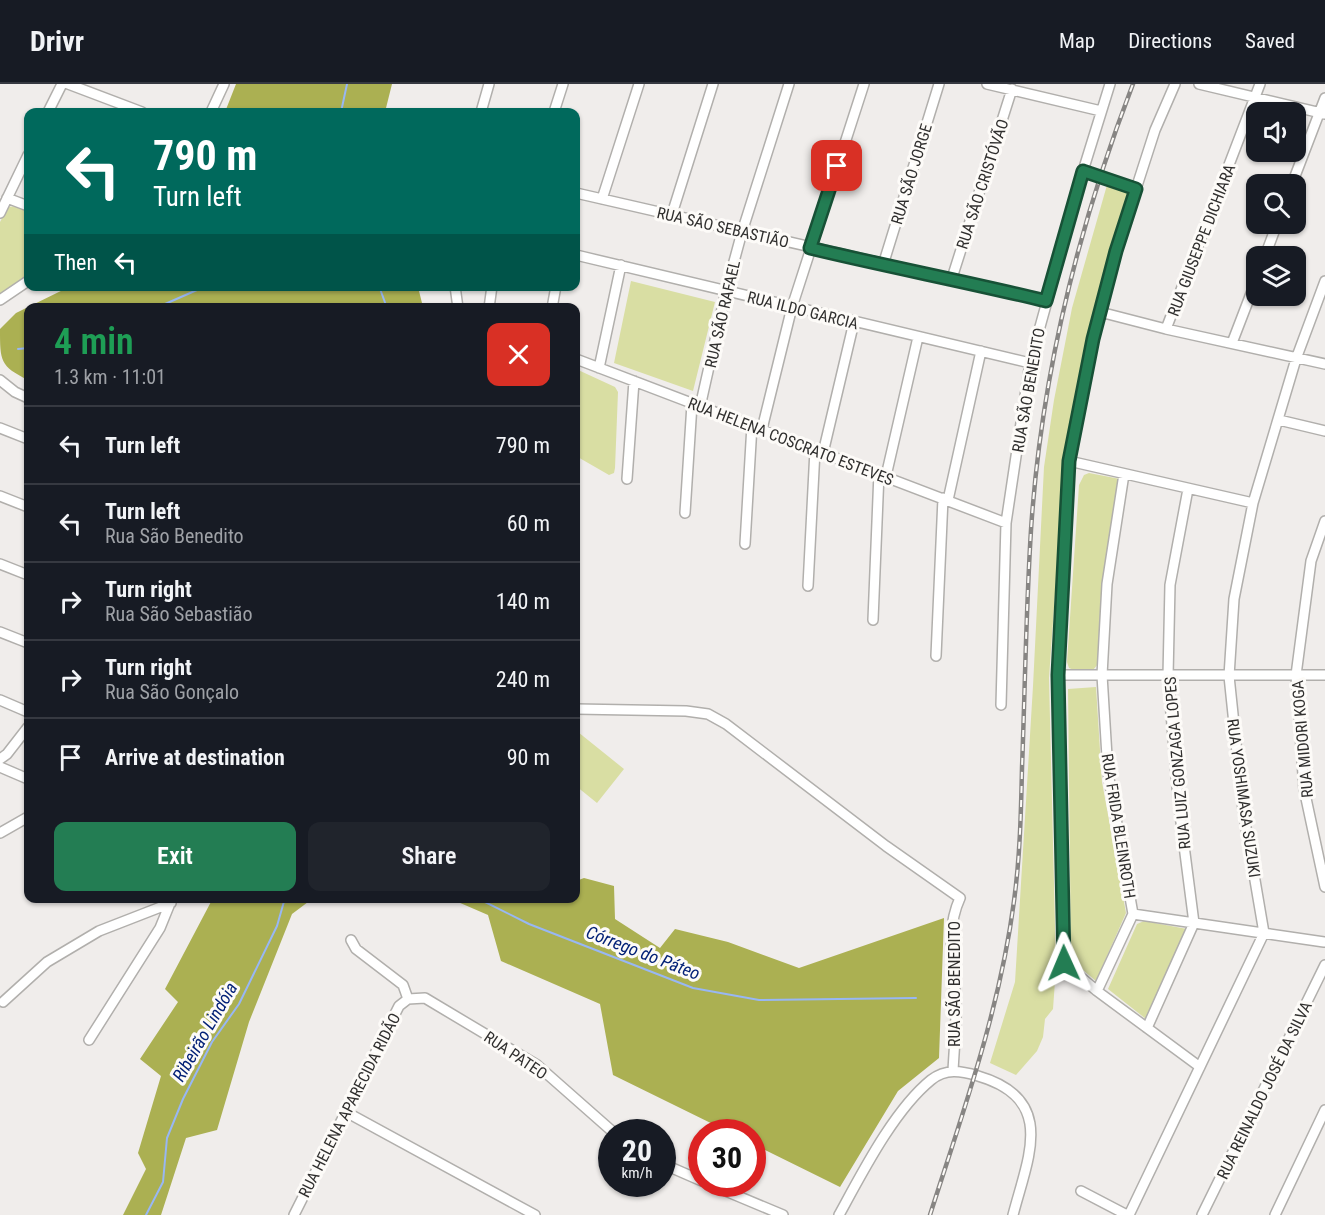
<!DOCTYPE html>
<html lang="en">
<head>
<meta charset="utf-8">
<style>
  body { margin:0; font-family:"Roboto Condensed",sans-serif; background:#20242c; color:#f1f3f6; height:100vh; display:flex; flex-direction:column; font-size:22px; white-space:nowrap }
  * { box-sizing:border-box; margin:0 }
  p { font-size:20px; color:#9ea1a6 }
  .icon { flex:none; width:33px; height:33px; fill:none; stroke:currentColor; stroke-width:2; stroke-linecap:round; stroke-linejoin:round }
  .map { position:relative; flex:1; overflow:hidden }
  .panel { position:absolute; left:24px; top:219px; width:556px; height:600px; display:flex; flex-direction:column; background:#171b24; border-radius:12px; box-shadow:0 2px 4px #0004 }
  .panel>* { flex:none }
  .guide { position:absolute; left:24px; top:24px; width:556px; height:183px; border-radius:12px; box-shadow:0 2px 4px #0004; background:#00695c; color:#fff; overflow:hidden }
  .buttons { position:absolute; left:1246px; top:18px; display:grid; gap:12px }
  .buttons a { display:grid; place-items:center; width:60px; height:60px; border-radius:12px; background:#171b24; box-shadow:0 2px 4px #0004; font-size:30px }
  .speed { position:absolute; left:598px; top:1035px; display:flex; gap:12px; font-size:30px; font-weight:700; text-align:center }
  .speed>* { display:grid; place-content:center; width:78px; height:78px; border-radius:50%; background:#171b24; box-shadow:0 2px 4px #0004; line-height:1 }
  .speed small { font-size:15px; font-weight:400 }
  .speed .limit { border:9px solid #d22; background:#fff; color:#111 }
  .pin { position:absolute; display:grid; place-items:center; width:51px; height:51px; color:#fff; margin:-26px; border-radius:12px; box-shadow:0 3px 9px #0006 }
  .me { position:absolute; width:66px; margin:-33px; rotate:359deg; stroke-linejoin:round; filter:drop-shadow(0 0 4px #0008) }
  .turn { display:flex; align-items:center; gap:21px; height:126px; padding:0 30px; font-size:27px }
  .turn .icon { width:78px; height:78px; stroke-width:2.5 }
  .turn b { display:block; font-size:42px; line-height:51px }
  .then { display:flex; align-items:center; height:57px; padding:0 30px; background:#0003; gap:12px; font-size:22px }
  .round { display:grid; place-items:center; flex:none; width:63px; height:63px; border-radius:12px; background:#20242c }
  .overview { display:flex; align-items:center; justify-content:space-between; height:102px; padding:0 30px }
  h1 { font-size:36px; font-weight:600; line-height:45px; color:#1e9e55 }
  .cta { display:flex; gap:12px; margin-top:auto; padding:12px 30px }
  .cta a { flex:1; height:69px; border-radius:12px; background:#237d53; color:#fff; font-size:24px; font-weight:600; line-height:69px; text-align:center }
  .cta a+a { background:#20242c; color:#f1f3f6 }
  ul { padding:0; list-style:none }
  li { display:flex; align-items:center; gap:18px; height:78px; padding:0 30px; border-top:2px solid #363941 }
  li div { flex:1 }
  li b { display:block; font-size:22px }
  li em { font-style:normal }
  header { display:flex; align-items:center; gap:36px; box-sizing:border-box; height:84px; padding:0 30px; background:#171b24; border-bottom:2px solid #363941 }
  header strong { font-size:28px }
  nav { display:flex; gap:33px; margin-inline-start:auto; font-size:21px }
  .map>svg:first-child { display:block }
</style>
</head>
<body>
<header>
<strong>Drivr</strong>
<nav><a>Map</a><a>Directions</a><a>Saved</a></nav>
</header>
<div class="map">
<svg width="1325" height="1131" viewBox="0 0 1325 1131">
  <rect width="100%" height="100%" fill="#f0edeb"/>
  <path fill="#d9dea3" d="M 1107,101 L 1128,108 L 1084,267 L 1065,368 L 1049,594 L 1056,883 L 1053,925 L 1045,935 L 1043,953 L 1037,967 L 1016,991 L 990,979 L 1015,898 L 1033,602 L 1044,383 L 1054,316 L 1072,224 Z
    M 16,122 L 28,127 L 28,194 L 0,211 L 0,138 L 8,123 Z
    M 631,197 L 715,218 L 693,307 L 614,279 Z
    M 576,285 L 615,303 L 618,308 L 615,384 L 614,389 L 609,391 L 576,372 Z
    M 1089,389 L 1120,395 L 1102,507 L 1098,580 L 1093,586 L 1074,586 L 1069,584 L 1067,578 L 1079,401 L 1084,391 Z
    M 1096,603 L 1102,698 L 1126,829 L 1096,897 L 1071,876 L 1068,605 Z
    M 578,648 L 624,685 L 597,719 L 576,702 L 576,651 Z
    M 1144,837 L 1187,845 L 1146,935 L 1108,905 L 1137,840 Z"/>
  <path fill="#abb052" d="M 236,0 L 392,0 L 385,28 L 225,28 Z
    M 71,202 L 418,203 L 423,223 L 28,224 L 28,296 C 0,282 0,277 0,245 L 16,229 Z
    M 584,794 L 614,802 L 615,835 L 660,864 L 675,845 L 728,858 L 799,884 L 944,834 L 939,974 L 898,1007 L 840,1103 L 753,1060 L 753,1048 L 729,1048 L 613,991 L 600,920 L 501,877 L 488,831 L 451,815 L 576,814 L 576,797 Z
    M 213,814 L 312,815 L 292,830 L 249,938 L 217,1046 L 186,1054 L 161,1131 L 123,1131 L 146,1085 L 138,1069 L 161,992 L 140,975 L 178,918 L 165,905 Z"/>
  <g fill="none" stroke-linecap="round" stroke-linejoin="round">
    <path stroke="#98b7f4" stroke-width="2" d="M 341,28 L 347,0
      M 379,202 L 387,224
      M 156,224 L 206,202
      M 18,265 L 28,264
      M 477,814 L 529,840 L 693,904 L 759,916 L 916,914
      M 146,1131 L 163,1098 L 167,1054 L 183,1015 L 212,958 L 239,920 L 277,842 L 285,814"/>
    <defs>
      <path id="minor" d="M 68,0 L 142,28
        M 987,0 L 1101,27
        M 1175,0 L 1155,46 L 1116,167 L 1089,271 L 1069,377 L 1058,591 L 1064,879 L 1097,907 L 1200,983
        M 1199,0 L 1325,30
        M 48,28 L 62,0
        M 211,28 L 224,0
        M 481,28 L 489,0
        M 554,28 L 563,0
        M 1083,87 L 1135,105
        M 1292,100 L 1325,14
        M 576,109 L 1046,217
        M 7,114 L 28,122
        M 602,115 L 639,0
        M 0,129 L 28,71
        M 672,130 L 713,0
        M 576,171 L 1030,279
        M 1265,172 L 1277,140
        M 883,181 L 939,0
        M 952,194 L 1012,5
        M 455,202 L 458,224
        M 0,216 L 28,197
        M 489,224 L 492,202
        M 552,224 L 556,202
        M 1100,228 L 1166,245 L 1325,280
        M 1166,245 L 1260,0
        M 1232,259 L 1257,194
        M 576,275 L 1006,439
        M 599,284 L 621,181
        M 0,296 L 15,308 L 28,314
        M 700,323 L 726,207 L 742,148 L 789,0
        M 1279,336 L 1325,347
        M 0,344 L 28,355
        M 762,345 L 792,223 L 864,0
        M 823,369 L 854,238
        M 1069,377 L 1253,419
        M 886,392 L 918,253
        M 627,395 L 634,297
        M 0,412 L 28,423
        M 948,416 L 981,267
        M 685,429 L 692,320
        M 1325,437 L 1311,477 L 1296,591 L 1304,705 L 1325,803
        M 745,460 L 752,341
        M 0,480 L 28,491
        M 808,502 L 815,366
        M 873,536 L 879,389
        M 0,548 L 28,559
        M 936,572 L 943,414
        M 1058,591 L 1325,591
        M 0,616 L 28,628
        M 1001,621 L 1006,439 L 1030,279 L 1083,87 L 1110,0
        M 576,625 L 686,627 L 708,630 L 726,640 L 886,762 L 960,814 C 943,851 956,887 956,926 C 956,946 954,967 953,987
        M 0,675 L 7,670 L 28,643
        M 0,683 L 28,695
        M 0,749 L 28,733
        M 1133,830 L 1324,858
        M 351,856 L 356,865 L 403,901 L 408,915
        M 1097,907 L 1133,830 L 1108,689 L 1102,591 L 1107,500 L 1124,390
        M 408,915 L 425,914 L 537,981 L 613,1048
        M 3,918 L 47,878 L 99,847 L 171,819
        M 1147,944 L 1194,839 L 1178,715 L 1168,592 L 1170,501 L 1188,405
        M 89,956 L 160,844 L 171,817
        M 346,1028 L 535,1131
        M 663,1080 L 702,1097
        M 709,1100 L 783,1131
        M 1081,1107 L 1127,1131
        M 294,1131 L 399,922 L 408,915
        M 839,1131 C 862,1089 894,1026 931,996 C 946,984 961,987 978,992 C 1057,1015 1028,1073 1013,1131
        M 1129,1131 L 1264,849 L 1243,726 L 1229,592 L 1234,515 L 1253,419 L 1296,275 L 1325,197
        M 1202,1131 L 1325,881
        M 1275,1131 L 1325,1026"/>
    </defs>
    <use href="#minor" stroke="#b1afac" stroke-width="12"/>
    <use href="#minor" stroke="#fff" stroke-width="9"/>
    <defs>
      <path id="rail" d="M 930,1131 C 963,1028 1000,925 1014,817 C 1020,773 1021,729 1022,684 C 1025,605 1026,525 1031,446 C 1041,293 1078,143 1133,0"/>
    </defs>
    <use href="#rail" stroke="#878583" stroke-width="4.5"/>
    <use href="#rail" stroke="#fdfbf8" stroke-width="2" stroke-dasharray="7" stroke-linecap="butt"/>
  </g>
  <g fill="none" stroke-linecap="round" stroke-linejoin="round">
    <defs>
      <path id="route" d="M 837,82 L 810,164 C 889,183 968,198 1046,217 L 1083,87 L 1136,105 L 1116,167 L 1093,255 L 1069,377 L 1058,591 L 1064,879"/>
    </defs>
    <use href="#route" stroke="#175136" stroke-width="15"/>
    <use href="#route" stroke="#237d53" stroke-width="10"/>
  </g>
  <g text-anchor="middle" stroke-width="6" stroke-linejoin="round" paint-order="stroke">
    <g font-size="16" fill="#302f2e" stroke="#fdfbf8">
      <text transform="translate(911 90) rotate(-73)" y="6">RUA SÃO JORGE</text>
      <text transform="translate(982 100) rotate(-72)" y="6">RUA SÃO CRISTÓVÃO</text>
      <text transform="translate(723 143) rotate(13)" y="6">RUA SÃO SEBASTIÃO</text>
      <text transform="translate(1201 156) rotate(-69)" y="6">RUA GIUSEPPE DICHIARA</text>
      <text transform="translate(803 226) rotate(14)" y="6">RUA ILDO GARCIA</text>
      <text transform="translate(722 230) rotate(-77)" y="6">RUA SÃO RAFAEL</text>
      <text transform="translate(1028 306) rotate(-80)" y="6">RUA SÃO BENEDITO</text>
      <text transform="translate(791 357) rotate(21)" y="6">RUA HELENA COSCRATO ESTEVES</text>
      <text transform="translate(1302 655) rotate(-95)" y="6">RUA MIDORI KOGA</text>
      <text transform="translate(1177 679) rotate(-95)" y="6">RUA LUIZ GONZAGA LOPES</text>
      <text transform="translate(1244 714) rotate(82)" y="6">RUA YOSHIMASA SUZUKI</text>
      <text transform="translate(1119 742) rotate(81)" y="6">RUA FRIDA BLEINROTH</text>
      <text transform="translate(954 900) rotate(-90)" y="6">RUA SÃO BENEDITO</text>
      <text transform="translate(516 971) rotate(34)" y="6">RUA PATEO</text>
      <text transform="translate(1264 1006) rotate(-64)" y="6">RUA REINALDO JOSÉ DA SILVA</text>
      <text transform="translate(349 1021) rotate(-63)" y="6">RUA HELENA APARECIDA RIDÃO</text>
    </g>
    <g font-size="18" font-style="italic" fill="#042277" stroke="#fdfbf8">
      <text transform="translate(643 869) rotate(21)" y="6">Córrego do Páteo</text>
      <text transform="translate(205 948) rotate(-60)" y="6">Ribeirão Lindóia</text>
    </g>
  </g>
</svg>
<div class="buttons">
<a><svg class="icon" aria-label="sound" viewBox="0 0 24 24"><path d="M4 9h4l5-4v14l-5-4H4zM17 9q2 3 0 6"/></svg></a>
<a><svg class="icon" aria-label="search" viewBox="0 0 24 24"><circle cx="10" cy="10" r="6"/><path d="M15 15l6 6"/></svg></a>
<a><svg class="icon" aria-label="layers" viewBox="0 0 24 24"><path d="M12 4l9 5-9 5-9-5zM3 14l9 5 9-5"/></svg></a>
</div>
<div class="speed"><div>20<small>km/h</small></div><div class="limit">30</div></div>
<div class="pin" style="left:837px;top:82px;background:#d93025"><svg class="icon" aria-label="arrive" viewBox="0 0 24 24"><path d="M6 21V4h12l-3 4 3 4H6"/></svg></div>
<svg class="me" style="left:1064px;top:879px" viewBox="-20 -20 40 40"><path d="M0-17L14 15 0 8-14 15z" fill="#237d53" stroke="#fff" stroke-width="4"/></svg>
<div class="guide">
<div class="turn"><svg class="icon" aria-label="left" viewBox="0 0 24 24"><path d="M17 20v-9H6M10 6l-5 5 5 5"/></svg><div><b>790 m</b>Turn left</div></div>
<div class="then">Then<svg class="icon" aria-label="left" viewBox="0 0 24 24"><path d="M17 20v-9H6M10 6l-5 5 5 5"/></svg></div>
</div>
<section class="panel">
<div class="overview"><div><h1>4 min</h1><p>1.3 km · 11:01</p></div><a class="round" style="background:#d93025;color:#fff"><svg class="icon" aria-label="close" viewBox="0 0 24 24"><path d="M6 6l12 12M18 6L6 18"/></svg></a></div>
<ul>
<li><svg class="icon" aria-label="left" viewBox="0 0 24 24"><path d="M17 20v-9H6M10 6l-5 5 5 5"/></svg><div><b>Turn left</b></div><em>790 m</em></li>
<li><svg class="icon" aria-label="left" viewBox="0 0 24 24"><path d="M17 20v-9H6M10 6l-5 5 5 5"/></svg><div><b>Turn left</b><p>Rua São Benedito</p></div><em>60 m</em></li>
<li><svg class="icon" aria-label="right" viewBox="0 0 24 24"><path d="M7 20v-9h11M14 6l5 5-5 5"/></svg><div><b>Turn right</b><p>Rua São Sebastião</p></div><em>140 m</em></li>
<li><svg class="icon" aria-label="right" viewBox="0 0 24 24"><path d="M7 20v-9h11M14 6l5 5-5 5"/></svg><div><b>Turn right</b><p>Rua São Gonçalo</p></div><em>240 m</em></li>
<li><svg class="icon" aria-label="arrive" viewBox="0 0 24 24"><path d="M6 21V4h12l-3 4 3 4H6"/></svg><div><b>Arrive at destination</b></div><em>90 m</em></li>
</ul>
<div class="cta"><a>Exit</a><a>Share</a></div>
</section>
</div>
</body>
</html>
